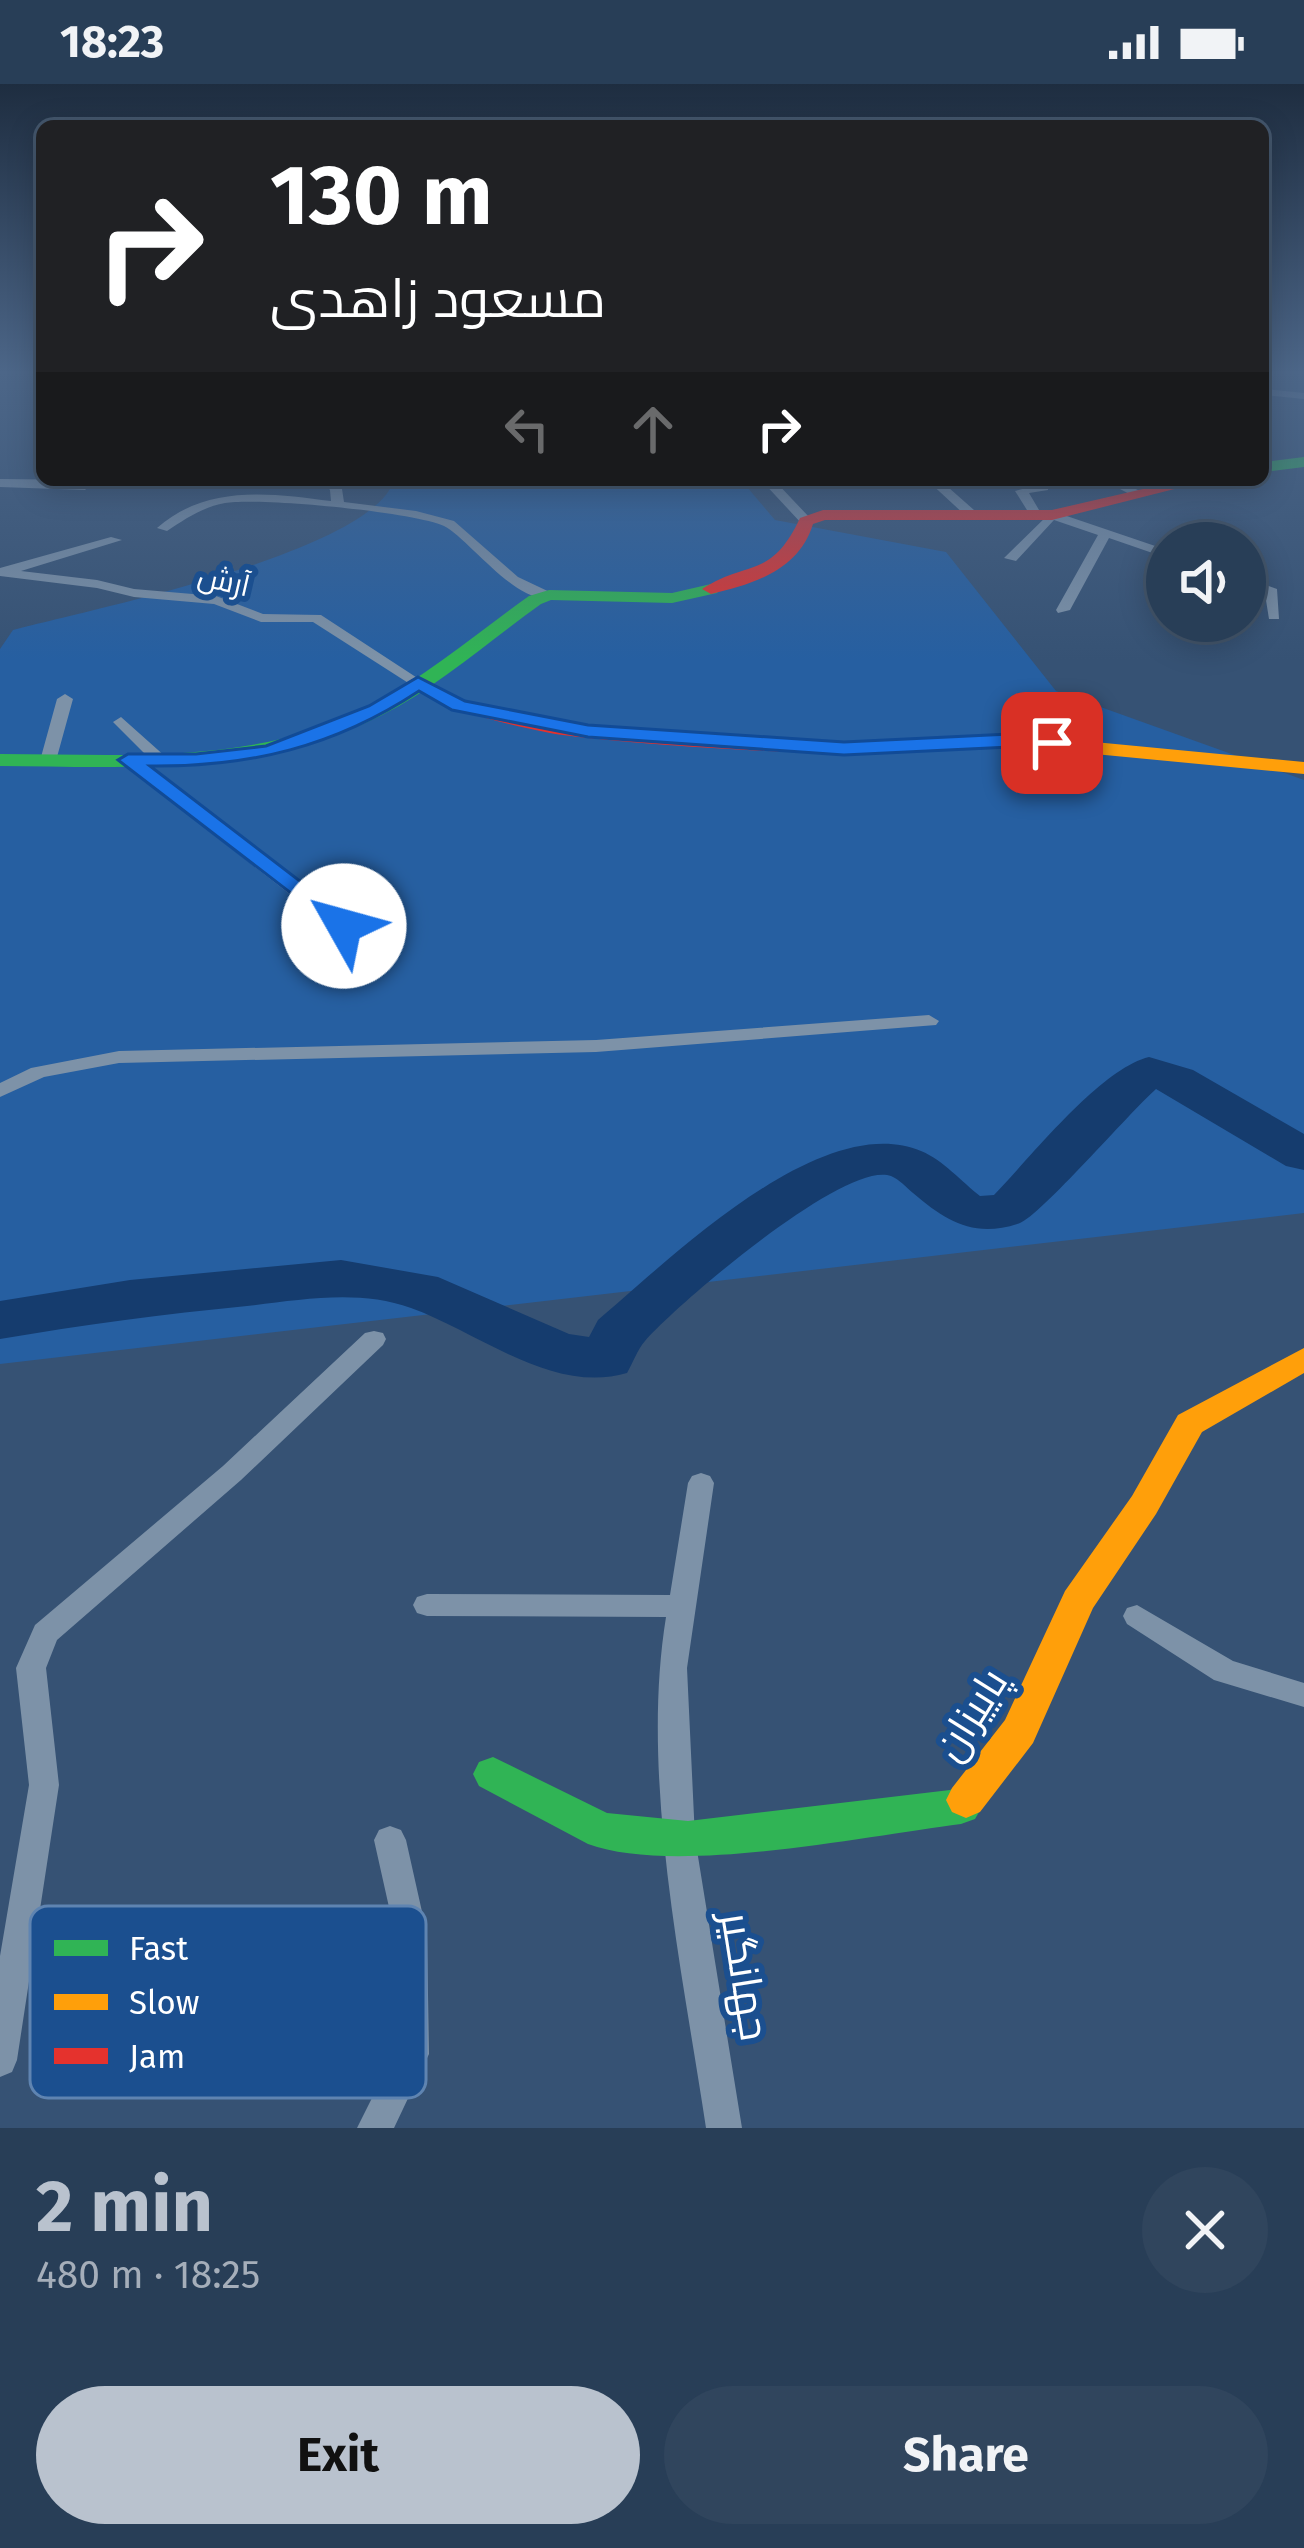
<!DOCTYPE html>
<html lang="en">
<head>
<meta charset="utf-8">
<style>
  body { margin:0; font-family:"Fira Sans",Cairo,sans-serif; background:#30455d; color:#f1f3f6; height:100vh; display:flex; flex-direction:column; font-size:45px; white-space:nowrap }
  * { box-sizing:border-box; margin:0 }
  p { font-size:39px; color:#a5aeba }
  .icon { flex:none; width:66px; height:66px; fill:none; stroke:currentColor; stroke-width:2; stroke-linecap:round; stroke-linejoin:round }
  .map { position:relative; height:2044px; overflow:hidden }
  .panel { display:flex; flex-direction:column; background:#283e57; flex:1 }
  .panel>* { flex:none }
  .guide { position:absolute; left:36px; top:36px; width:1233px; height:366px; border-radius:18px; box-shadow:0 6px 30px #0003,0 0 0 3px #44576d; background:#202124; color:#fff; overflow:hidden }
  .tools { position:absolute; left:1146px; top:438px; display:grid; gap:24px }
  .tools a { display:grid; place-items:center; width:120px; height:120px; border-radius:50%; background:#283e57; box-shadow:0 6px 30px #0003,0 0 0 3px #44576d; font-size:60px }
  .pin { position:absolute; display:grid; place-items:center; width:102px; height:102px; color:#fff; margin:-51px; border-radius:24px; box-shadow:0 6px 18px #0006 }
  .me { position:absolute; width:132px; margin:-66px; rotate:308deg; stroke-linejoin:round; filter:drop-shadow(0 0 9px #0008) }
  .turn { display:flex; align-items:center; gap:42px; height:252px; padding:0 36px; font-size:54px }
  .turn .icon { width:156px; height:156px; stroke-width:2.5 }
  .turn b { display:block; font-size:84px; line-height:102px }
  .lanes { display:flex; align-items:center; height:114px; padding:0 36px; background:#0003; justify-content:center; gap:60px; direction:ltr }
  .lanes .off { opacity:.35 }
  .round { display:grid; place-items:center; flex:none; width:126px; height:126px; border-radius:63px; background:#30455d }
  .headline { display:flex; align-items:center; justify-content:space-between; height:204px; padding:0 36px }
  h1 { font-size:72px; font-weight:700; line-height:90px; color:#b9c2ce }
  .primary-button { display:flex; gap:24px; margin-top:auto; padding:24px 36px }
  .primary-button a { flex:1; height:138px; border-radius:72px; background:#b9c2ce; color:#111; font-size:48px; font-weight:700; line-height:138px; text-align:center }
  .primary-button a+a { background:#30455d; color:#f1f3f6 }
  .status { display:flex; justify-content:space-between; align-items:center; height:84px; padding:0 60px; background:#283e57; direction:ltr }
  .status svg { height:33px; fill:currentColor }
  .map>svg:first-child { display:block }
</style>
</head>
<body>
<div class="status"><b>18:23</b><svg viewBox="0 0 49 12"><path d="M0 12V9h3v3zM5 12V6h3v6zM10 12V3h3v9zM15 12V0h3v12zM26 1h20v11H26zM47 4h2v5h-2z"/></svg></div>
<div class="map">
<svg width="1304" height="2044" viewBox="0 0 1304 2044">
  <rect width="100%" height="100%" fill="#365274"/>
  <path fill="#265fa1" d="M 394,396 L 741,396 L 775,436 L 946,468 L 1056,607 L 1304,696 L 1304,1129 L 0,1280 L 0,565 L 13,546 C 88,526 373,468 394,396 Z"/>
  <g fill="none" stroke-linecap="round" stroke-linejoin="round">
    <path fill="#153c6e" fill-rule="evenodd" d="M 1149,973 L 1193,986 L 1304,1050 L 1304,1086 L 1286,1082 L 1156,1005 C 1130,1028 1040,1132 1020,1139 C 974,1155 946,1137 913,1109 C 907,1104 899,1095 891,1092 C 846,1075 676,1221 645,1257 C 637,1266 633,1279 627,1289 C 553,1311 478,1248 411,1224 C 358,1205 301,1216 247,1222 C 164,1230 82,1241 0,1255 L 0,1217 L 130,1196 L 341,1176 L 438,1193 L 569,1250 L 589,1253 L 598,1236 C 668,1177 821,1025 921,1067 C 943,1076 962,1098 980,1112 L 994,1111 C 1031,1073 1100,985 1149,973 Z"/>
    <path stroke="#7d92a8" stroke-width="6" d="M 1264,308 L 1304,312"/>
    <path fill="#7d92a8" fill-rule="evenodd" d="M 0,395 L 96,396 L 85,406 L 0,403 Z
      M 322,396 L 335,396 L 342,405 L 344,418 L 416,427 L 454,437 L 518,493 L 556,511 C 522,529 471,456 444,442 C 414,428 259,413 225,419 C 203,423 185,435 167,447 L 157,444 C 207,400 270,409 331,417 L 330,406 Z
      M 761,396 L 774,396 L 810,434 L 810,440 L 802,440 Z
      M 840,396 L 855,396 L 849,400 Z
      M 927,396 L 940,396 L 974,426 L 974,432 L 966,432 Z
      M 1103,396 L 1119,396 L 1147,411 L 1137,414 Z
      M 1044,399 L 1048,400 L 1048,406 L 1029,409 L 1042,431 L 1032,434 L 1015,407 Z
      M 1052,427 L 1167,466 L 1167,474 L 1109,454 L 1070,526 L 1058,529 L 1056,526 L 1098,451 L 1054,436 L 1016,477 L 1004,474 Z
      M 111,453 L 122,456 L 21,487 L 97,496 L 134,505 L 216,512 L 263,530 L 321,531 L 425,599 L 413,602 L 313,538 L 261,538 L 214,520 L 134,513 L 97,504 L 0,492 L 0,484 Z
      M 1245,493 L 1277,505 L 1279,535 L 1269,535 L 1265,510 L 1245,502 Z
      M 65,610 L 73,615 L 57,673 L 55,676 L 43,676 L 41,673 L 57,615 Z
      M 121,633 L 167,674 L 167,680 L 155,680 L 113,638 Z
      M 128,671 L 351,839 L 353,843 L 351,847 L 337,847 L 122,679 L 122,673 Z
      M 929,931 L 939,937 L 936,941 L 596,968 L 119,979 L 44,993 L 0,1013 L 0,999 L 31,984 L 119,967 L 596,956 Z
      M 374,1247 L 383,1249 L 386,1255 L 383,1261 L 241,1396 L 57,1556 L 46,1584 L 59,1701 L 17,1976 L 12,1988 L 0,1993 L 0,1872 L 29,1701 L 16,1584 L 35,1541 L 223,1382 L 365,1249 Z
      M 701,1389 L 710,1392 L 714,1399 L 687,1584 L 695,1754 L 742,2044 L 706,2044 C 682,1884 640,1693 666,1533 L 427,1532 L 417,1529 L 413,1521 L 417,1513 L 427,1510 L 670,1511 L 688,1399 L 692,1392 Z
      M 1137,1521 L 1233,1577 L 1304,1599 L 1304,1623 L 1214,1596 L 1127,1540 L 1123,1532 L 1127,1524 Z
      M 390,1742 L 401,1746 L 406,1756 L 427,1850 L 429,1970 L 394,2044 L 357,2044 L 395,1968 L 395,1850 L 374,1756 L 379,1746 Z"/>
    <path fill="#30b455" fill-rule="evenodd" d="M 1304,373 L 1304,383 L 1263,388 L 1263,378 Z
      M 711,500 L 720,505 L 717,509 L 672,519 L 551,516 L 541,520 C 489,557 439,602 382,631 C 263,692 129,683 0,682 L 0,670 C 125,670 256,682 370,622 C 427,592 477,549 529,512 L 549,506 L 672,509 Z
      M 493,1673 L 607,1729 L 688,1737 L 950,1706 L 966,1698 L 980,1704 L 986,1716 L 975,1735 L 961,1740 C 865,1752 674,1792 588,1760 L 479,1702 L 473,1690 L 479,1678 Z"/>
    <path fill="#ff9f0a" fill-rule="evenodd" d="M 1010,650 L 1304,678 L 1304,690 L 1010,662 L 915,667 L 905,661 L 915,655 Z
      M 1304,1264 L 1304,1289 L 1202,1348 L 1156,1430 L 1093,1524 L 1033,1659 L 980,1728 L 966,1734 L 952,1728 L 946,1716 L 952,1704 L 1005,1636 L 1065,1507 L 1132,1412 L 1178,1331 Z"/>
    <path fill="#e5322d" fill-rule="evenodd" d="M 1182,396 L 1210,396 L 1052,436 L 825,436 L 813,440 C 799,486 754,500 711,510 L 702,505 C 748,475 771,496 800,434 L 823,426 L 1052,426 Z
      M 411,595 L 425,595 L 466,618 L 555,638 L 844,658 L 915,655 L 925,661 C 899,681 597,658 550,649 C 500,639 455,628 411,603 Z"/>
  </g>
  <linearGradient id="sky" x2="0" y2="1"><stop stop-color="#1e2d40"/><stop offset="0.5" stop-color="#4c6688"/><stop offset="1" stop-color="#4c6688" stop-opacity="0"/></linearGradient>
  <rect width="1304" height="576" fill="url(#sky)"/>
  <path fill="#1a73e8" stroke="#114b97" stroke-width="3" d="M 418,593 L 465,617 L 588,641 L 844,658 L 1010,650 L 1052,653 L 1063,659 L 1052,666 L 1010,663 L 844,671 L 588,653 L 452,626 L 419,607 C 334,663 250,683 150,682 L 352,837 L 356,842 L 344,850 L 118,676 L 128,670 L 196,670 L 266,662 L 369,622 Z"/>
  <g text-anchor="middle" stroke-width="12" stroke-linejoin="round" paint-order="stroke">
    <g font-size="30" fill="#fff" stroke="#1b4f8f">
      <text transform="translate(224 497) rotate(13)" y="10">آرش</text>
    </g>
    <g font-size="42" fill="#fff" stroke="#1b4f8f">
      <text transform="translate(970 1630) rotate(-58)" y="15">پاییزان</text>
      <text transform="translate(746 1892) rotate(81)" y="15">جهانگیر</text>
    </g>
  </g>
  <rect x="30" y="1822" width="396" height="192" rx="18" fill="#1b4f8f" stroke="#5f84b1" stroke-width="3"/>
  <rect x="54" y="1856" width="54" height="16" fill="#30b455"/>
  <rect x="54" y="1910" width="54" height="16" fill="#ff9f0a"/>
  <rect x="54" y="1964" width="54" height="16" fill="#e5322d"/>
  <g font-size="33" fill="#fff">
    <text x="129" y="1876">Fast</text>
    <text x="129" y="1930">Slow</text>
    <text x="129" y="1984">Jam</text>
  </g>
</svg>
<div class="tools">
<a><svg class="icon" aria-label="sound" viewBox="0 0 24 24"><path d="M4 9h4l5-4v14l-5-4H4zM17 9q2 3 0 6"/></svg></a>
</div>
<div class="pin" style="left:1052px;top:659px;background:#d93025"><svg class="icon" aria-label="arrive" viewBox="0 0 24 24"><path d="M6 21V4h12l-3 4 3 4H6"/></svg></div>
<svg class="me" style="left:344px;top:842px" viewBox="-20 -20 40 40"><circle r="19" fill="#fff"/><path d="M0-13L10 11 0 6-10 11z" fill="#1a73e8"/></svg>
<div class="guide">
<div class="turn"><svg class="icon" aria-label="right" viewBox="0 0 24 24"><path d="M7 20v-9h11M14 6l5 5-5 5"/></svg><div><b>130 m</b>مسعود زاهدی</div></div>
<div class="lanes"><svg class="icon off" aria-label="left" viewBox="0 0 24 24"><path d="M17 20v-9H6M10 6l-5 5 5 5"/></svg><svg class="icon off" aria-label="ahead" viewBox="0 0 24 24"><path d="M12 20V5M6 11l6-6 6 6"/></svg><svg class="icon" aria-label="right" viewBox="0 0 24 24"><path d="M7 20v-9h11M14 6l5 5-5 5"/></svg></div>
</div>
</div>
<section class="panel">
<div class="headline"><div><h1>2 min</h1><p>480 m · 18:25</p></div><a class="round"><svg class="icon" aria-label="close" viewBox="0 0 24 24"><path d="M6 6l12 12M18 6L6 18"/></svg></a></div>
<div class="primary-button"><a>Exit</a><a>Share</a></div>
</section>
</body>
</html>
